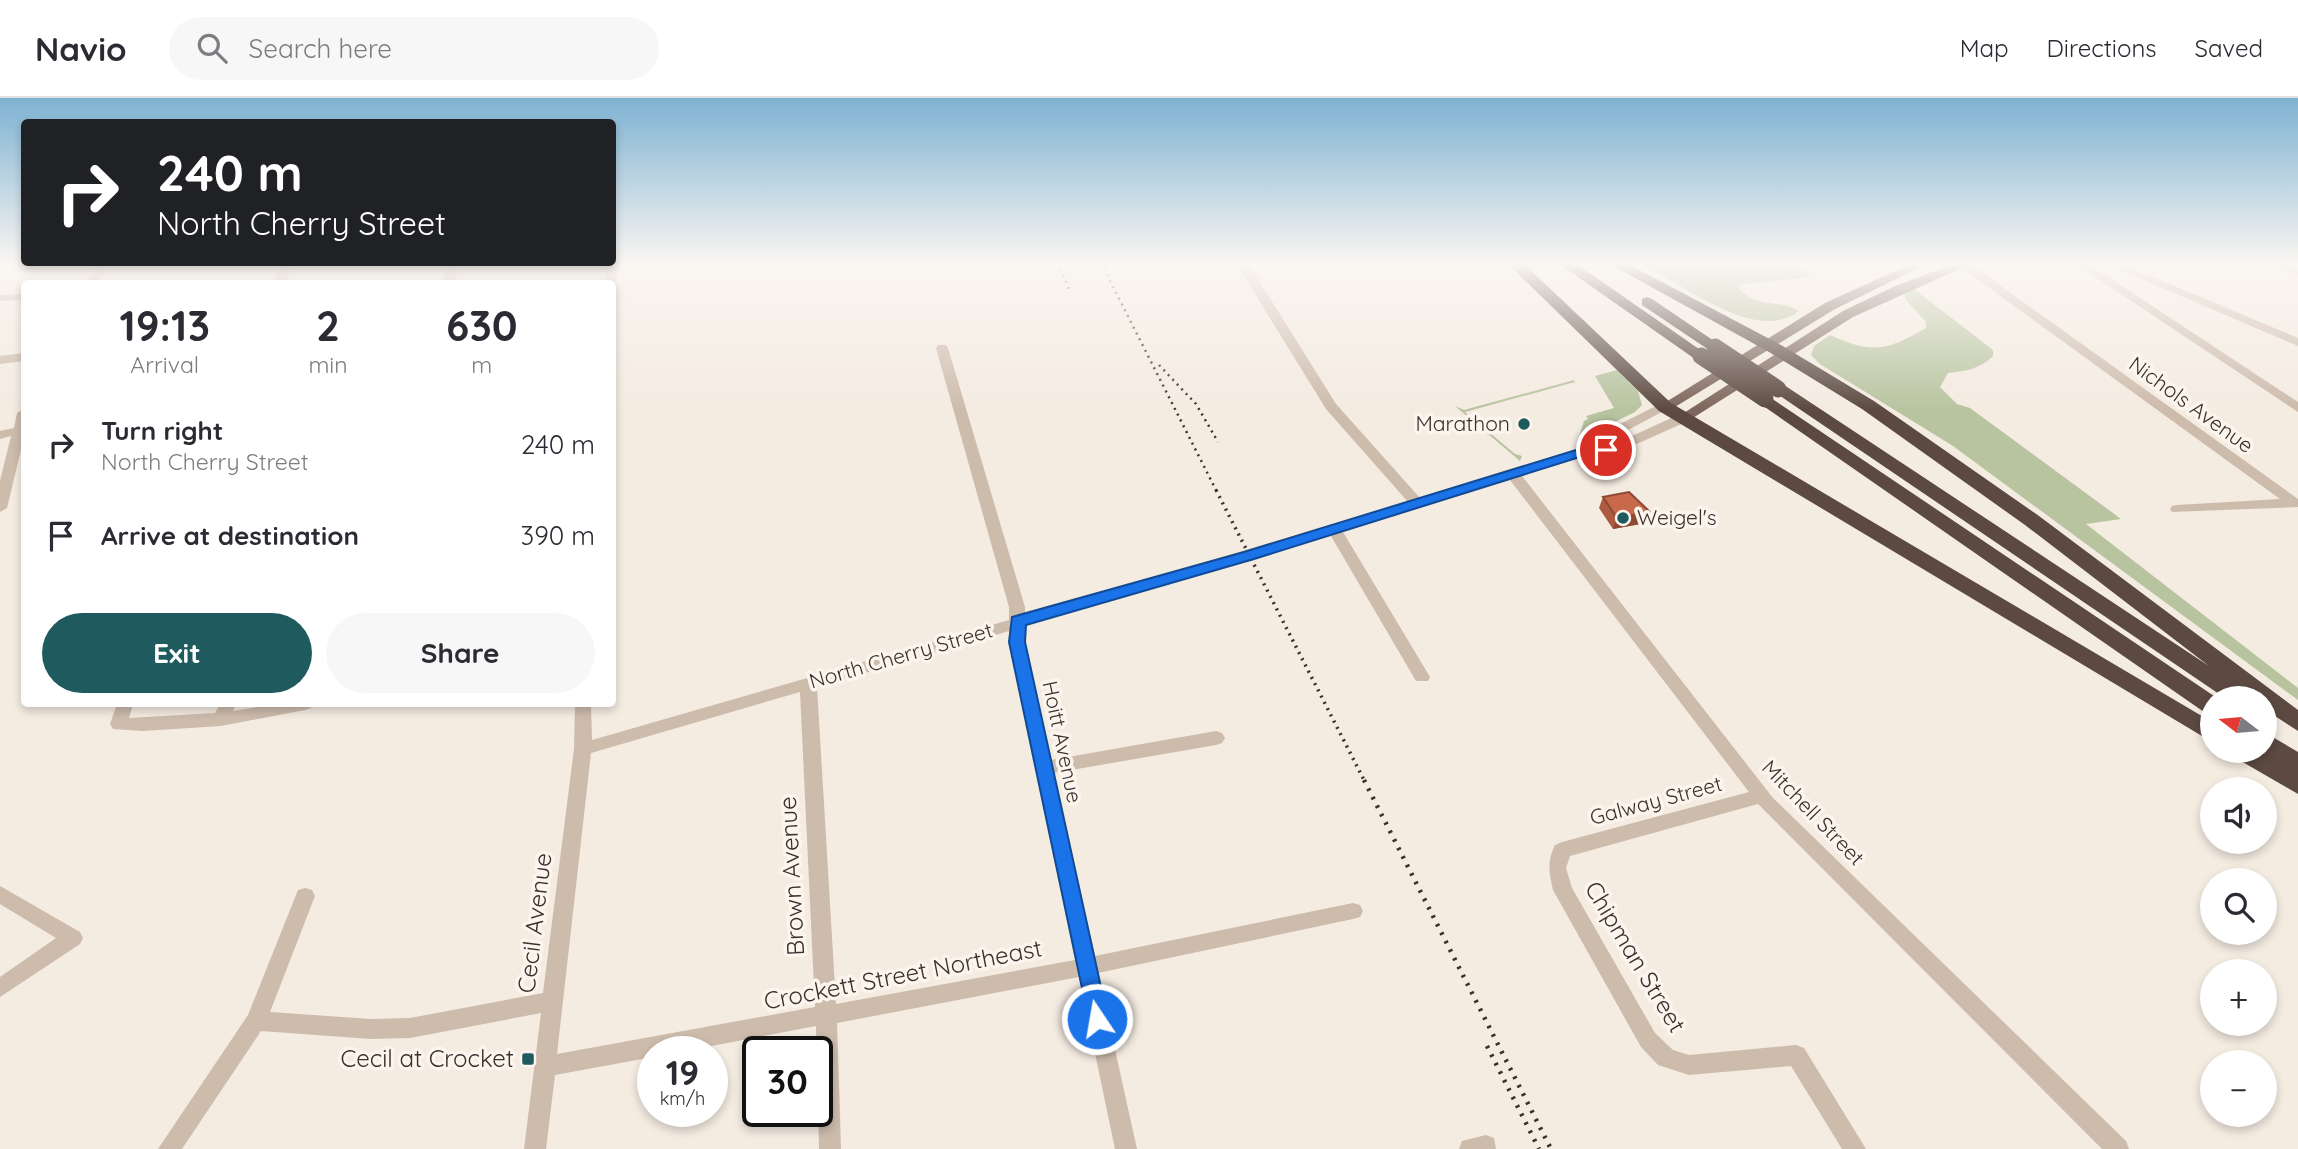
<!DOCTYPE html>
<html lang="en">
<head>
<meta charset="utf-8">
<style>
  body { margin:0; font-family:Quicksand,sans-serif; background:#f7f7f7; color:#2b2b33; height:100vh; display:flex; flex-direction:column; font-size:26px; white-space:nowrap }
  * { box-sizing:border-box; margin:0 }
  p { font-size:23px; color:#7c7c81 }
  .icon { flex:none; width:38px; height:38px; fill:none; stroke:currentColor; stroke-width:2; stroke-linecap:round; stroke-linejoin:round }
  .map { position:relative; flex:1; overflow:hidden }
  .drawer { position:absolute; left:21px; top:182px; width:595px; height:427px; display:flex; flex-direction:column; background:#fff; border-radius:7px; box-shadow:0 4px 10px #0003 }
  .drawer>* { flex:none }
  .top-card { position:absolute; left:21px; top:21px; width:595px; height:147px; border-radius:7px; box-shadow:0 4px 10px #0003; background:#202124; color:#fff; overflow:hidden }
  .needle { width:46px; rotate:286deg }
  .fabs { position:absolute; left:2200px; top:588px; display:grid; gap:14px }
  .fabs a { display:grid; place-items:center; width:77px; height:77px; border-radius:50%; background:#fff; box-shadow:0 4px 10px #0003; font-size:35px }
  .speed { position:absolute; left:637px; top:938px; display:flex; gap:14px; font-size:35px; font-weight:700; text-align:center }
  .speed>* { display:grid; place-content:center; width:91px; height:91px; border-radius:50%; background:#fff; box-shadow:0 4px 10px #0003; line-height:1 }
  .speed small { font-size:18px; font-weight:400 }
  .speed .limit { border:4px solid #111; border-radius:10px; background:#fff; color:#111 }
  .pin { position:absolute; display:grid; place-items:center; width:60px; height:60px; color:#fff; margin:-30px; border:4px solid #fff; border-radius:50%; box-shadow:0 2px 7px #0007 }
  .me { position:absolute; width:77px; margin:-38px; rotate:348deg; stroke-linejoin:round; filter:drop-shadow(0 0 5px #0008) }
  .turn { display:flex; align-items:center; gap:24px; height:147px; padding:0 21px; font-size:32px }
  .turn .icon { width:91px; height:91px; stroke-width:2.5 }
  .turn b { display:block; font-size:49px; line-height:60px }
  .eta { display:flex; justify-content:space-evenly; align-items:center; height:119px; text-align:center }
  .eta b { font-size:42px; font-weight:700; line-height:49px }
  .action { display:flex; gap:14px; margin-top:auto; padding:14px 21px }
  .action a { flex:1; height:80px; border-radius:42px; background:#1f5a5e; color:#fff; font-size:28px; font-weight:700; line-height:80px; text-align:center }
  .action a+a { background:#f7f7f7; color:#2b2b33 }
  ul { padding:0; list-style:none }
  li { display:flex; align-items:center; gap:21px; height:91px; padding:0 21px }
  li div { flex:1 }
  li b { display:block; font-size:26px }
  li em { font-style:normal }
  header { display:flex; align-items:center; gap:42px; box-sizing:border-box; height:98px; padding:0 35px; background:#fff; border-bottom:2px solid #e1e1e2 }
  header strong { font-size:33px }
  nav { display:flex; gap:38px; margin-inline-start:auto; font-size:24px }
  .search { width:490px; height:63px; background:#f7f7f7; display:flex; align-items:center; gap:18px; box-sizing:border-box; padding:0 24px; border-radius:38px; color:#7c7c81; font-size:26px }
  .map>svg:first-child { display:block }
</style>
</head>
<body>
<header>
<strong>Navio</strong>
<div class="search"><svg class="icon" aria-label="search" viewBox="0 0 24 24"><circle cx="10" cy="10" r="6"/><path d="M15 15l6 6"/></svg>Search here</div>
<nav><a>Map</a><a>Directions</a><a>Saved</a></nav>
</header>
<div class="map">
<svg width="2298" height="1051" viewBox="0 0 2298 1051">
  <rect width="100%" height="100%" fill="#f4ebe1"/>
  <path fill="#b8c4a0" d="M 1638,165 L 1781,165 L 1812,175 L 1804,180 L 1741,186 L 1738,190 C 1760,212 1777,200 1799,213 C 1755,248 1679,182 1638,165 Z
    M 1914,191 L 1993,252 L 1993,258 C 1980,271 1966,273 1948,275 L 1940,289 L 1957,306 L 1970,310 L 2121,421 L 2086,426 L 2298,590 L 2298,602 L 1953,348 L 1820,266 L 1811,257 L 1814,248 L 1830,237 C 1873,256 1886,253 1926,230 L 1926,224 L 1905,201 L 1905,195 Z
    M 1617,272 L 1638,293 L 1642,307 L 1635,314 L 1588,337 L 1580,336 L 1584,323 L 1588,321 L 1586,318 L 1614,310 L 1595,278 Z
    M 1574,282 L 1575,284 L 1465,314 L 1515,356 L 1522,358 L 1520,363 L 1455,308 L 1464,312 Z"/>
  <g fill="none" stroke-linecap="round" stroke-linejoin="round">
    <path fill="#cdbbac" fill-rule="evenodd" d="M 100,165 L 112,165 L 95,186 L 84,186 Z
      M 279,165 L 291,165 L 287,186 L 275,186 Z
      M 448,165 L 460,165 L 454,186 L 442,186 Z
      M 607,165 L 619,165 L 615,188 L 612,189 L 612,186 L 605,186 Z
      M 1236,165 L 1248,165 L 1336,306 L 1420,400 L 1577,352 L 1592,340 L 1660,306 L 1665,305 L 1671,309 L 1600,347 L 1621,343 L 1678,317 L 1688,317 L 1688,323 L 1630,349 L 1584,358 L 1522,378 L 1773,700 L 2126,1043 L 2129,1051 L 2102,1051 L 1758,706 L 1570,758 L 1566,770 L 1572,790 L 1655,935 L 1673,952 L 1689,957 L 1796,947 L 1804,950 L 1866,1051 L 1842,1051 L 1791,968 L 1689,977 L 1658,967 L 1641,949 L 1553,792 C 1549,775 1547,763 1555,747 L 1562,744 L 1749,694 L 1510,382 L 1343,434 L 1430,579 L 1428,583 L 1416,583 L 1331,438 L 1025,528 L 1025,544 L 1051,662 L 1216,633 L 1222,635 L 1225,640 L 1222,645 L 1216,647 L 1054,675 L 1095,858 L 1353,805 L 1360,807 L 1363,813 L 1360,819 L 1353,821 L 1098,875 L 1137,1051 L 1115,1051 L 1079,879 L 837,925 L 841,1051 L 819,1051 L 816,928 L 680,954 L 653,954 L 653,959 L 555,977 L 546,1051 L 524,1051 L 541,915 L 410,940 L 371,941 L 261,933 L 182,1051 L 158,1051 L 248,917 L 298,792 L 305,790 L 312,792 L 315,798 L 270,914 L 371,921 L 410,920 L 543,895 L 574,651 L 575,606 L 591,606 L 592,642 L 1009,522 L 1009,509 L 936,250 L 938,247 L 946,247 L 948,250 L 1025,509 L 1025,517 L 1408,404 L 1326,311 ZM 1009,533 L 1009,544 L 1075,862 L 836,906 L 817,589 ZM 800,594 L 815,909 L 557,956 L 591,655 Z
      M 1958,165 L 1969,165 L 2298,401 L 2298,409 L 2172,414 L 2170,411 L 2172,408 L 2177,407 L 2280,401 L 1959,168 Z
      M 2074,165 L 2087,165 L 2298,304 L 2298,314 Z
      M 2104,165 L 2120,165 L 2298,240 L 2298,248 Z
      M 2266,165 L 2282,165 L 2298,171 L 2298,178 Z
      M 24,196 L 24,202 L 0,203 L 0,197 Z
      M 24,255 L 24,263 L 0,266 L 0,258 Z
      M 24,311 L 24,339 L 7,410 L 0,414 L 0,383 L 11,338 L 0,341 L 0,333 L 14,330 L 17,315 Z
      M 117,606 L 133,606 L 129,620 L 215,615 L 220,606 L 236,606 L 233,613 L 276,606 L 313,606 L 311,610 L 305,612 L 221,628 L 143,633 L 113,631 L 110,626 Z
      M 0,788 L 80,834 L 83,840 L 80,846 L 0,899 L 0,879 L 56,840 L 0,806 Z
      M 1486,1037 L 1494,1040 L 1496,1051 L 1459,1051 L 1462,1043 Z"/>
    <path fill="#7d675c" fill-rule="evenodd" d="M 1913,165 L 1929,165 L 1835,211 L 1670,312 L 1660,312 L 1658,309 L 1825,205 Z
      M 1956,165 L 1973,165 L 1853,219 L 1688,323 L 1678,323 L 1676,320 L 1843,213 L 1893,189 Z"/>
    <path fill="#5c4a42" fill-rule="evenodd" d="M 1507,165 L 1523,165 L 1671,305 L 2212,624 L 2212,644 L 1659,313 Z
      M 1558,165 L 1575,165 L 1709,258 L 1707,261 L 1695,261 Z
      M 1608,165 L 1626,165 L 1781,247 L 1874,303 L 2039,418 L 2298,612 L 2298,633 L 2264,611 L 2264,600 L 2225,600 L 1770,291 L 1772,287 L 1784,287 L 2209,568 L 2025,427 L 1862,311 L 1769,254 Z
      M 1647,199 L 1652,201 L 1723,249 L 1715,254 L 1709,252 L 1642,207 L 1642,201 Z
      M 1765,296 L 2217,600 L 2212,600 L 2212,616 L 2204,614 L 1759,305 L 1756,301 Z
      M 2264,634 L 2298,654 L 2298,696 L 2234,659 L 2231,653 L 2260,653 L 2266,656 L 2261,653 L 2264,653 Z"/>
    <path stroke="#3b302b" stroke-width="2.5" stroke-dasharray="2 4.5" stroke-linecap="butt" d="M 1058,165 L 1070,193
      M 1101,165 L 1217,394
      M 1159,267 L 1196,306 L 1218,344"/>
    <path stroke="#3b302b" stroke-width="3.5" stroke-dasharray="2 5" stroke-linecap="butt" d="M 1216,392 L 1365,684"/>
    <path stroke="#3b302b" stroke-width="4.5" stroke-dasharray="2.5 7" stroke-linecap="butt" d="M 1364,682 L 1551,1051
      M 1487,948 L 1539,1051"/>
    <path stroke="#5c4a42" stroke-width="17" d="M 1715,249 L 1778,291
      M 1701,258 L 1765,301"/>
  </g>
  <path fill="#ac5a40" d="M 1603,399 L 1646,425 L 1613,431 L 1599,410 Z"/>
  <path fill="#8c4a34" d="M 1650,414 L 1646,425 L 1613,431 L 1617,420 Z"/>
  <path fill="#c8694b" stroke="#8c4a34" stroke-width="2" d="M 1629,394 L 1650,414 L 1617,420 L 1603,399 Z"/>
  <linearGradient id="sky" x2="0" y2="1"><stop stop-color="#7eb2d2"/><stop offset="0.53" stop-color="#faf6f2"/><stop offset="1" stop-color="#faf6f2" stop-opacity="0"/></linearGradient>
  <rect width="2298" height="312" fill="url(#sky)"/>
  <path fill="#1a73e8" stroke="#114b97" stroke-width="2" d="M 1606,348 L 1612,352 L 1610,355 L 1583,358 L 1254,461 L 1026,527 L 1025,544 L 1108,921 L 1105,928 L 1097,931 L 1090,928 L 1009,544 L 1012,519 L 1244,454 L 1576,352 Z"/>
  <g fill="#1f5a5e" stroke="#fbf5ee" stroke-width="2.5">
    <circle cx="1524" cy="326" r="7"/>
    <circle cx="1623" cy="420" r="7"/>
    <rect x="521" y="954" width="14" height="14" rx="3.5"/>
  </g>
  <g text-anchor="middle" stroke-width="7" stroke-linejoin="round" paint-order="stroke">
    <g font-size="21" fill="#3b302b" stroke="#fbf5ee">
      <text transform="translate(2191 307) rotate(36)" y="7">Nichols Avenue</text>
      <text transform="translate(901 558) rotate(-16)" y="7">North Cherry Street</text>
      <text transform="translate(1062 644) rotate(78)" y="7">Hoitt Avenue</text>
      <text transform="translate(1656 703) rotate(-15)" y="7">Galway Street</text>
      <text transform="translate(1813 715) rotate(46)" y="7">Mitchell Street</text>
    </g>
    <g font-size="21" fill="#3b302b" stroke="#fbf5ee" text-anchor="end">
      <text x="1510" y="333">Marathon</text>
      <text x="1637" y="427" text-anchor="start">Weigel's</text>
    </g>
    <g font-size="24" fill="#3b302b" stroke="#fbf5ee">
      <text transform="translate(792 778) rotate(-93)" y="8">Brown Avenue</text>
      <text transform="translate(535 825) rotate(-83)" y="8">Cecil Avenue</text>
      <text transform="translate(1635 859) rotate(59)" y="8">Chipman Street</text>
      <text transform="translate(903 877) rotate(-11)" y="8">Crockett Street Northeast</text>
    </g>
    <g font-size="24" fill="#3b302b" stroke="#fbf5ee" text-anchor="end">
      <text x="514" y="969">Cecil at Crocket</text>
    </g>
  </g>
</svg>
<div class="fabs">
<a><svg class="needle" viewBox="-14 -14 28 28"><path d="M0-13l5 13h-10z" fill="#e53935"/><path d="M0 13l5-13h-10z" fill="#7c7c81"/></svg></a>
<a><svg class="icon" aria-label="sound" viewBox="0 0 24 24"><path d="M4 9h4l5-4v14l-5-4H4zM17 9q2 3 0 6"/></svg></a>
<a><svg class="icon" aria-label="search" viewBox="0 0 24 24"><circle cx="10" cy="10" r="6"/><path d="M15 15l6 6"/></svg></a>
<a>+</a>
<a>−</a>
</div>
<div class="speed"><div>19<small>km/h</small></div><div class="limit">30</div></div>
<div class="pin" style="left:1606px;top:352px;background:#d93025"><svg class="icon" aria-label="arrive" viewBox="0 0 24 24"><path d="M6 21V4h12l-3 4 3 4H6"/></svg></div>
<svg class="me" style="left:1097px;top:921px" viewBox="-20 -20 40 40"><circle r="17" fill="#1a73e8" stroke="#fff" stroke-width="3"/><path d="M0-11L8 9 0 5-8 9z" fill="#fff"/></svg>
<div class="top-card">
<div class="turn"><svg class="icon" aria-label="right" viewBox="0 0 24 24"><path d="M7 20v-9h11M14 6l5 5-5 5"/></svg><div><b>240 m</b>North Cherry Street</div></div>
</div>
<section class="drawer">
<div class="eta">
<div><b>19:13</b><p>Arrival</p></div>
<div><b>2</b><p>min</p></div>
<div><b>630</b><p>m</p></div>
</div>
<ul>
<li><svg class="icon" aria-label="right" viewBox="0 0 24 24"><path d="M7 20v-9h11M14 6l5 5-5 5"/></svg><div><b>Turn right</b><p>North Cherry Street</p></div><em>240 m</em></li>
<li><svg class="icon" aria-label="arrive" viewBox="0 0 24 24"><path d="M6 21V4h12l-3 4 3 4H6"/></svg><div><b>Arrive at destination</b></div><em>390 m</em></li>
</ul>
<div class="action"><a>Exit</a><a>Share</a></div>
</section>
</div>
</body>
</html>
